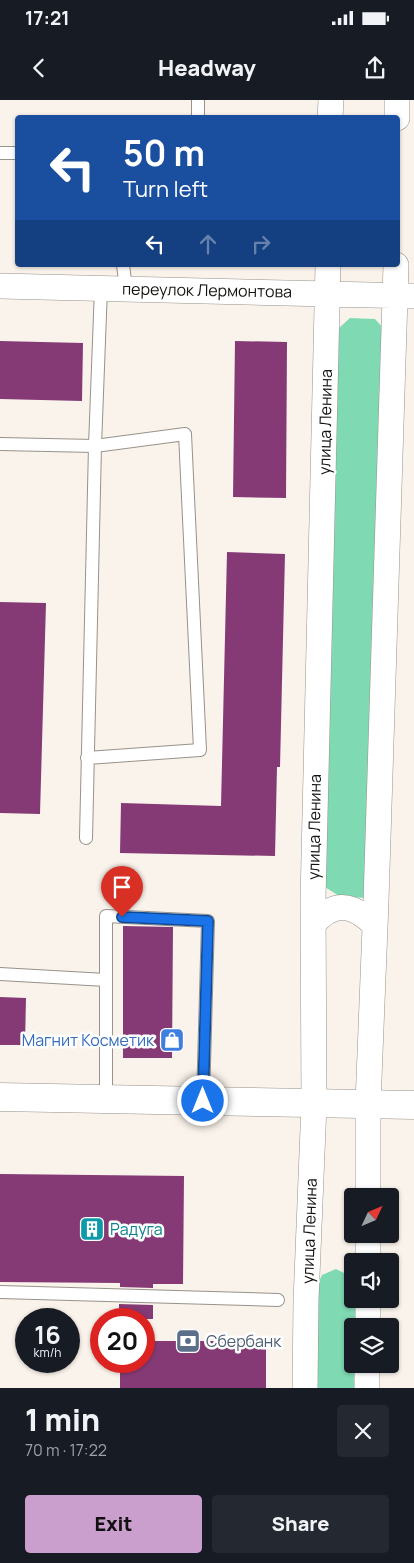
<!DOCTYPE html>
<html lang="en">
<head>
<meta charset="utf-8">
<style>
  body { margin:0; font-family:Manrope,sans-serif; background:#242831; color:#f1f3f6; height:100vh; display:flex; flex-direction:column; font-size:19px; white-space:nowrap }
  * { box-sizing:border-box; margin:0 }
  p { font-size:16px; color:#9ea1a6 }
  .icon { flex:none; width:28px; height:28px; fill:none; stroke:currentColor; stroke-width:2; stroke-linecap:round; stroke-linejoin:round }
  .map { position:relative; height:1288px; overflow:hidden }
  .sheet { display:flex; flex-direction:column; background:#171b24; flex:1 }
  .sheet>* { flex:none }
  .guide { position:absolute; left:15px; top:15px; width:385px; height:152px; border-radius:5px; box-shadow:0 1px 4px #0004; background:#1a4fa0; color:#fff; overflow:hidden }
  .needle { width:32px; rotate:46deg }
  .controls { position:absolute; left:344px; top:1088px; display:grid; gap:10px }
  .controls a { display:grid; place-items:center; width:55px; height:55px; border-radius:5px; background:#171b24; box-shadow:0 1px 4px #0004; font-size:25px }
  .speed { position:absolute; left:15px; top:1208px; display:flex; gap:10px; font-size:25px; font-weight:700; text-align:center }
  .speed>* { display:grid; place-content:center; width:65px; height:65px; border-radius:50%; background:#171b24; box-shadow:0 1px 4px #0004; line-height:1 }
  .speed small { font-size:12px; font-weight:400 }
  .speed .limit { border:8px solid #d22; background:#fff; color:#111 }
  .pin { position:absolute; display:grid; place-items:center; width:42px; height:42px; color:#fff; margin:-51px -21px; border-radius:50% 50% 50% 0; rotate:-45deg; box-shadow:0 0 5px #0007 }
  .pin .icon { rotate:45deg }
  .me { position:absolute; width:55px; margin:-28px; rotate:0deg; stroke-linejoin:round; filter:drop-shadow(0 0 4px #0008) }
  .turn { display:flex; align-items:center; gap:18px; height:105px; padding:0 25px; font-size:22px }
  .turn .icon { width:65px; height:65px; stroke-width:2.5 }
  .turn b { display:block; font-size:35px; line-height:42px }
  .lanes { display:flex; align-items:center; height:48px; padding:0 25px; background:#0003; justify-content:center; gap:25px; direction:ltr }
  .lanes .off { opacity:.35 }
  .round { display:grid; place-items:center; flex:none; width:52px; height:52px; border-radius:5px; background:#242831 }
  .head { display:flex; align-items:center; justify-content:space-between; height:85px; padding:0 25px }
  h1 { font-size:30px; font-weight:800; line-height:38px }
  .button { display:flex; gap:10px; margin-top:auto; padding:10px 25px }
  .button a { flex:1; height:58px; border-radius:5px; background:#ca9ecd; color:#111; font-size:20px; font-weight:800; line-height:58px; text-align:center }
  .button a+a { background:#242831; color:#f1f3f6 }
  .status { display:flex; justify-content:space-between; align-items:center; height:35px; padding:0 25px; background:#171b24; direction:ltr }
  .status svg { height:14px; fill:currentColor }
  header { display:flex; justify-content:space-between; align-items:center; height:65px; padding:0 25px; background:#171b24; font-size:22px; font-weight:800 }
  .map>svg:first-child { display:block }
</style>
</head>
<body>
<div class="status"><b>17:21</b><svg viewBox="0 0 49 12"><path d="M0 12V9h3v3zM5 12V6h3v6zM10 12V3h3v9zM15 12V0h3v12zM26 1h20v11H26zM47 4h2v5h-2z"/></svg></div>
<header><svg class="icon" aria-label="back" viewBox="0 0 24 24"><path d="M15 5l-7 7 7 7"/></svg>Headway<svg class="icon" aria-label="share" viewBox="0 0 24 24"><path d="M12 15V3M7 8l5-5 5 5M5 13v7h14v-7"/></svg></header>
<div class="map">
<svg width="414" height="1288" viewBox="0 0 414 1288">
  <rect width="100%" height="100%" fill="#faf3eb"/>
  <path fill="#7fd9b2" d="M 350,218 L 375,219 L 386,231 L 365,798 L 339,796 L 325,787 L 339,228 Z
    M 336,1169 L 352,1177 L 352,1199 L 357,1199 L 357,1226 L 352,1226 L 352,1264 L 356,1264 L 356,1288 L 313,1288 L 315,1190 L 322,1175 Z"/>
  <path fill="#853a76" d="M 0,241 L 83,243 L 82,301 L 0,299 Z
    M 235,241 L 287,242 L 286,398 L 233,397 Z
    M 227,452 L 285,454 L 280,667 L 277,667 L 275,756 L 120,753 L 121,703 L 221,706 Z
    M 0,502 L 46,503 L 40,714 L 0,713 Z
    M 123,826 L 173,827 L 172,958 L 123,958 Z
    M 0,897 L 26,898 L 25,945 L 0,945 Z
    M 0,1074 L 184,1076 L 183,1184 L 153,1184 L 153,1188 L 120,1187 L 120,1183 L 0,1182 Z
    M 119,1204 L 153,1205 L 153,1219 L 119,1219 Z
    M 144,1241 L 266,1241 L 266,1288 L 120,1288 L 120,1261 L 144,1261 Z"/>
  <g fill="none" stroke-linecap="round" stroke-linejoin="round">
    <defs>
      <path id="service" d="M 198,0 L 198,18
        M 0,53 L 18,53
        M 123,165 L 126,188
        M 0,344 L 95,346 L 101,188
        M 86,738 L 95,346 L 185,334 L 200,650 L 87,658
        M 0,874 L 106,880
        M 106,999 L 106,816 L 208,821 L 203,1001
        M 0,1192 L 278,1200"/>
      <path id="minor" d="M 330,18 L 331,0
        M 397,18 L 397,0
        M 0,186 L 414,196
        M 313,824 C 335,800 353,804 375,825
        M 368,1096 L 368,1004 L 376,802 L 396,165
        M 368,1134 L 368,1161
        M 368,1226 L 368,1199
        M 305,1288 L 306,1201 L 314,1004 L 313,800 L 328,165
        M 367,1288 L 367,1264"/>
      <path id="tertiary" d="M 0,997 L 414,1005"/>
    </defs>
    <use href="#service" stroke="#97928a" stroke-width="14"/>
    <use href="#minor" stroke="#97928a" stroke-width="26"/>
    <use href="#tertiary" stroke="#97928a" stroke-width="29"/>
    <use href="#service" stroke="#fff" stroke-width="12"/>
    <use href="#minor" stroke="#fff" stroke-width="25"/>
    <use href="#tertiary" stroke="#fff" stroke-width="28"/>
  </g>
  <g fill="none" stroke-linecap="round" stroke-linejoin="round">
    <defs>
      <path id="route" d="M 122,817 L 208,821 L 203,1001"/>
    </defs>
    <use href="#route" stroke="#114b97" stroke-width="12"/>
    <use href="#route" stroke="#1a73e8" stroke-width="9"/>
  </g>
  <defs>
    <symbol id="shop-square" viewBox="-11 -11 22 22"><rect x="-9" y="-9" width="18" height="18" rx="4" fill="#3f7fe0" stroke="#fff"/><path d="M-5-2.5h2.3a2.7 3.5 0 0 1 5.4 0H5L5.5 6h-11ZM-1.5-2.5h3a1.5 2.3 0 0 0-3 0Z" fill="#fff"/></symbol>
    <symbol id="building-square" viewBox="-11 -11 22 22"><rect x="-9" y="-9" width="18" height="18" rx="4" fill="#0f9aa8" stroke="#fff"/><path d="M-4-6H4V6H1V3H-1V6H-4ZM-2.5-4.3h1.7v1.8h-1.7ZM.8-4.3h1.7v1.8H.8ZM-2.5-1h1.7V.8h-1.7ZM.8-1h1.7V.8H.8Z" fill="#fff"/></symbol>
    <symbol id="bank-square" viewBox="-11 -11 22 22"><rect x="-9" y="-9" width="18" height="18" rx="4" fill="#5c6f8a" stroke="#fff"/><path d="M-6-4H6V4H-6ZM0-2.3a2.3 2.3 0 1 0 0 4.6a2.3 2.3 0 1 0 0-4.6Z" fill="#fff"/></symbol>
  </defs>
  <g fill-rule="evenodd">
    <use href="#shop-square" x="158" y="926" width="28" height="28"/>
    <use href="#building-square" x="78" y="1115" width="28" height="28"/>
    <use href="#bank-square" x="174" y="1227" width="28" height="28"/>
  </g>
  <g text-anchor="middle" stroke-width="5" stroke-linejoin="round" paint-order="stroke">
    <g font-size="16" fill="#151310" stroke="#fff">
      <text transform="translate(207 190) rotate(1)" y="6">переулок Лермонтова</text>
      <text transform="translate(325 322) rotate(-89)" y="6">улица Ленина</text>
      <text transform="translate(314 727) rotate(-89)" y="6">улица Ленина</text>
      <text transform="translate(309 1131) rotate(-88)" y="6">улица Ленина</text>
    </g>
    <g font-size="16" fill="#366cbe" stroke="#fff" text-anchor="end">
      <text x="154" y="946">Магнит Косметик</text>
    </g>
    <g font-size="16" fill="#0d838f" stroke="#fff" text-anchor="start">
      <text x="110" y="1135">Радуга</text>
    </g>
    <g font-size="16" fill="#4e5e75" stroke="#fff" text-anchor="start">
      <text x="206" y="1247">Сбербанк</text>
    </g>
  </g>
</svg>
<div class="controls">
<a><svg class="needle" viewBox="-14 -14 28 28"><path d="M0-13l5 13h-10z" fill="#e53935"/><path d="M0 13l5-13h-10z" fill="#9ea1a6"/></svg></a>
<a><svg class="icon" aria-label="sound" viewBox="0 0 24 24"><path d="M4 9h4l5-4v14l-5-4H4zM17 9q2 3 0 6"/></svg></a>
<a><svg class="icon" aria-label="layers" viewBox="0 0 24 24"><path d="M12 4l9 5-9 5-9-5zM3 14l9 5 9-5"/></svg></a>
</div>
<div class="speed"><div>16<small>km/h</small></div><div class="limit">20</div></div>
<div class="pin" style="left:122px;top:817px;background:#d93025"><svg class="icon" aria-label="arrive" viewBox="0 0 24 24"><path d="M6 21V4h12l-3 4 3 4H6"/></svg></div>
<svg class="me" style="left:203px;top:1001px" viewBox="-20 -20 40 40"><circle r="17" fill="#1a73e8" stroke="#fff" stroke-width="3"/><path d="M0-11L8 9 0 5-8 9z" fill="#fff"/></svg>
<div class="guide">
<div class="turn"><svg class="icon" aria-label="left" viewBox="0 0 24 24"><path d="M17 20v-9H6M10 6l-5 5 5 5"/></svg><div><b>50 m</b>Turn left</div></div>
<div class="lanes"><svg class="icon" aria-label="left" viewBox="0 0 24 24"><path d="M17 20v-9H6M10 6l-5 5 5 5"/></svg><svg class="icon off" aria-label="ahead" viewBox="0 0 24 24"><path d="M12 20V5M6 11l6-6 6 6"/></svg><svg class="icon off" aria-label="right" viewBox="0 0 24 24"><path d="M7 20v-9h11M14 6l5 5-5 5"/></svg></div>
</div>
</div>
<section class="sheet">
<div class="head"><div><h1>1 min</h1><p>70 m · 17:22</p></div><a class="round"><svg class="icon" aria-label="close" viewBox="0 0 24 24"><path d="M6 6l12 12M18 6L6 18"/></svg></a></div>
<div class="button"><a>Exit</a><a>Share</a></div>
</section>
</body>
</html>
